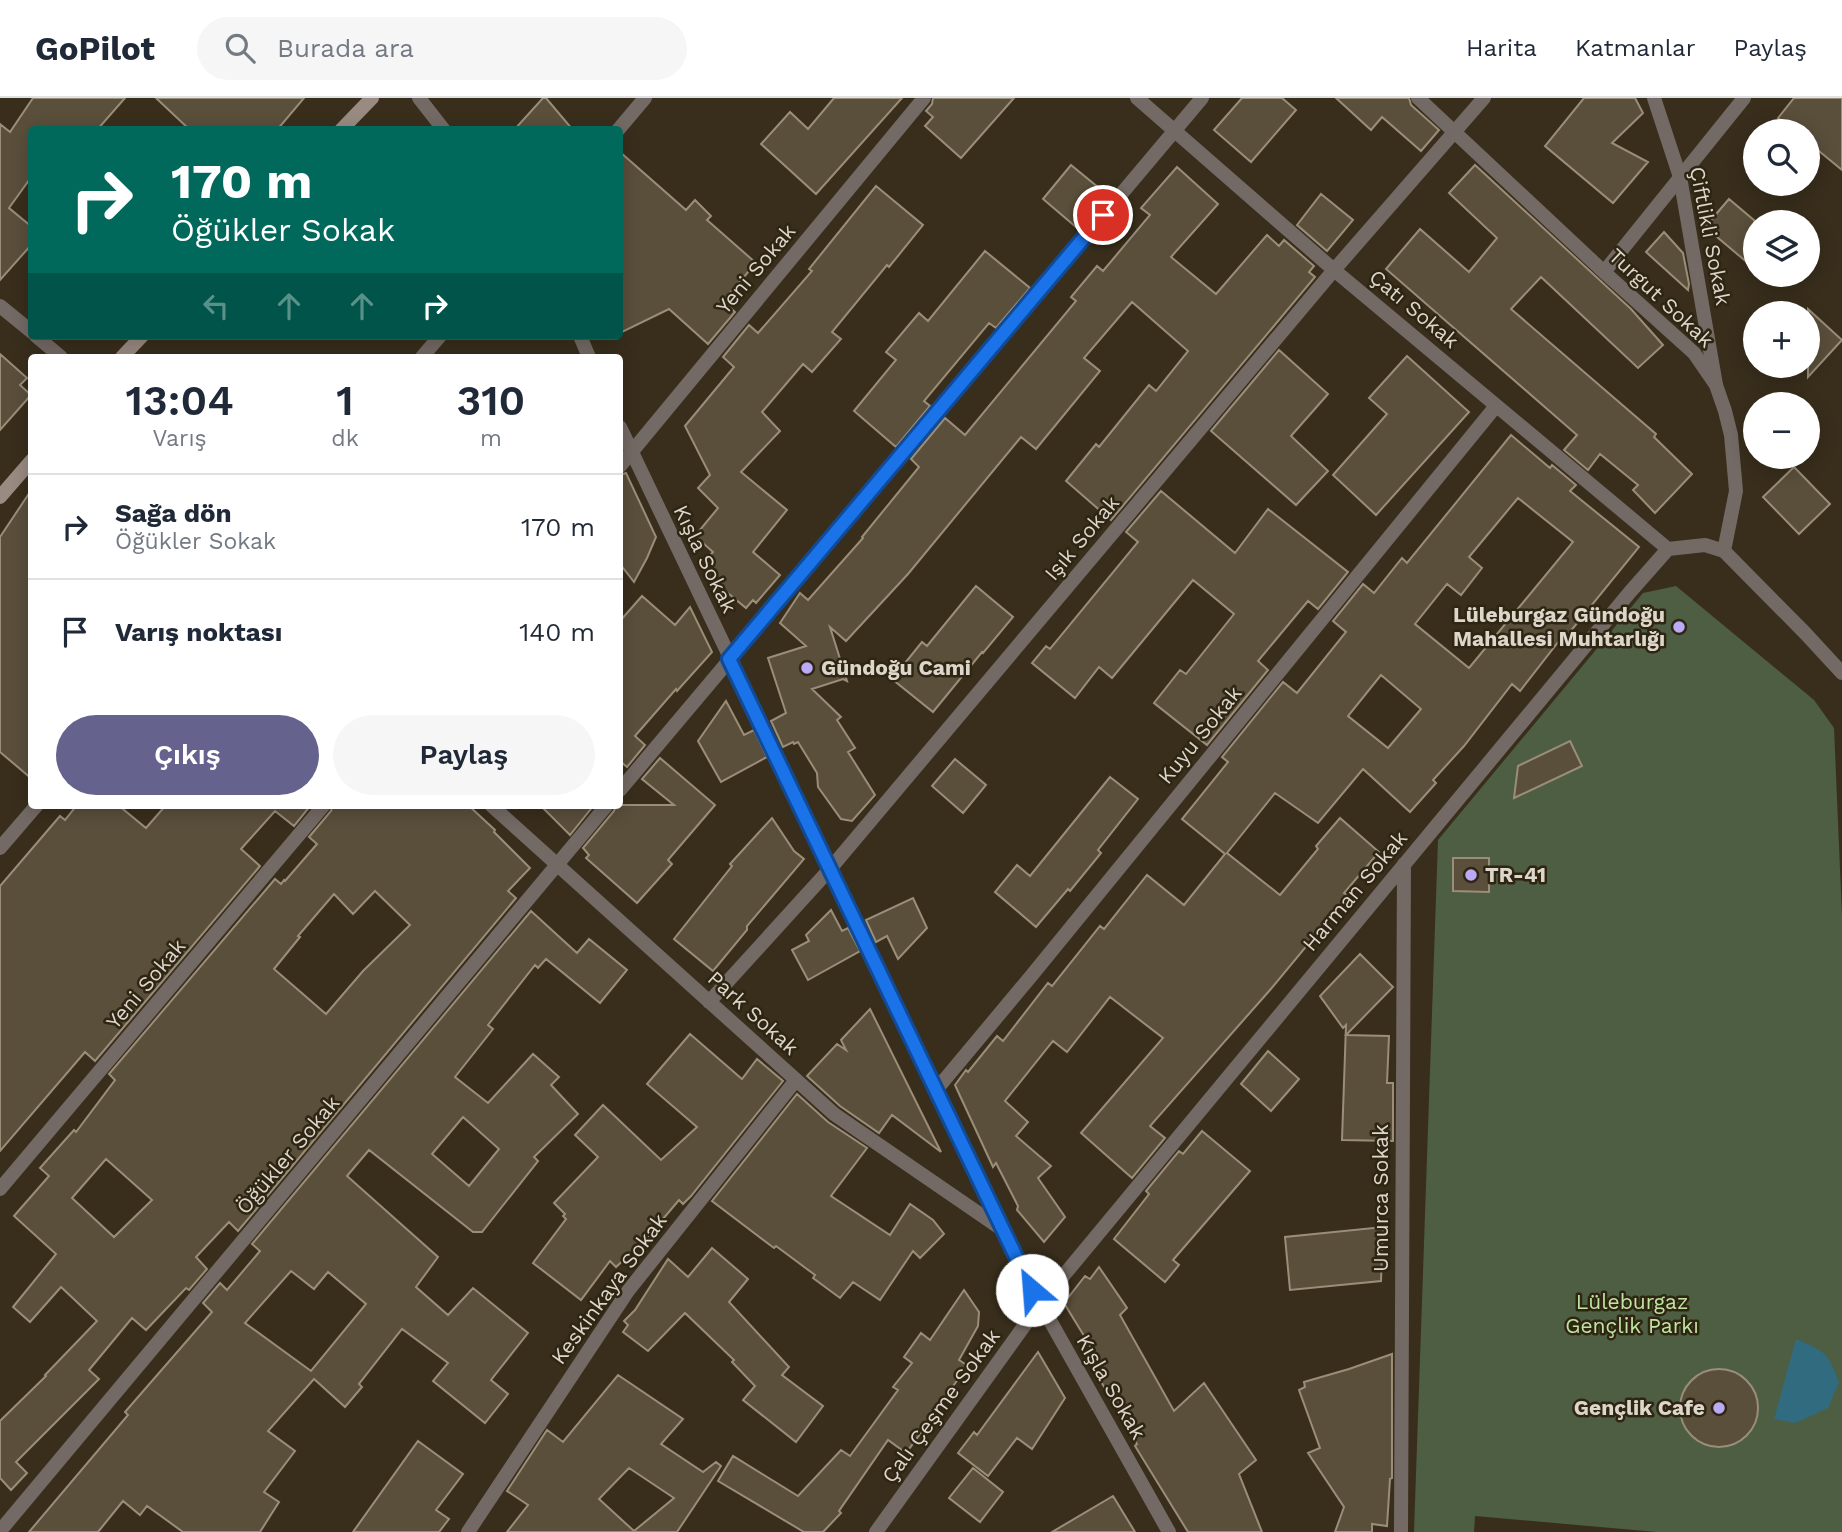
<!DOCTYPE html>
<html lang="tr">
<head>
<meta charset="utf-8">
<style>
  body { margin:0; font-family:"Work Sans",sans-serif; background:#f6f6f7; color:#1f2937; height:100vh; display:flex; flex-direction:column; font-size:26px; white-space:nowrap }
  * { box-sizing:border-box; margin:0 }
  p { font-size:23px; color:#747a83 }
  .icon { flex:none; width:38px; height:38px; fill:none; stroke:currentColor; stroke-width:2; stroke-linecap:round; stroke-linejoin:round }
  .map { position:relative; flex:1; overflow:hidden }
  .panel { position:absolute; left:28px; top:256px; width:595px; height:455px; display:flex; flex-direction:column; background:#fff; border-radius:7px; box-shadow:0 4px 18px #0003 }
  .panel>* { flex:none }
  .banner { position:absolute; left:28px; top:28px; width:595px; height:214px; border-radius:7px; box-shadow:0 4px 18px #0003; background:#00695c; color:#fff; overflow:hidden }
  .buttons { position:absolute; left:1743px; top:21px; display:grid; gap:14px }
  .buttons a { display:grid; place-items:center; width:77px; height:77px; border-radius:50%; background:#fff; box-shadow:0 4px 18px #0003; font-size:35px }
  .pin { position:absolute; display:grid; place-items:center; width:60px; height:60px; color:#fff; margin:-30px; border:4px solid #fff; border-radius:50%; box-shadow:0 2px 7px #0007 }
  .me { position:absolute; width:77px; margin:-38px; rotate:333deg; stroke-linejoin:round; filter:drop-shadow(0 0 5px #0008) }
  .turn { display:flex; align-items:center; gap:24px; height:147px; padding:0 28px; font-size:32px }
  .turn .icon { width:91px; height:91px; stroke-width:2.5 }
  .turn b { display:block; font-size:49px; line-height:60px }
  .lanes { display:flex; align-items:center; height:66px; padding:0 28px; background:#0003; justify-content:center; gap:35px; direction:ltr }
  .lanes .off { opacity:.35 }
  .eta { display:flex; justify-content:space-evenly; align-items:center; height:119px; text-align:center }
  .eta b { font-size:42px; font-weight:600; line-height:49px }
  .cta { display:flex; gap:14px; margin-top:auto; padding:14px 28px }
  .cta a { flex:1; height:80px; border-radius:42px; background:#65638d; color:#fff; font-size:28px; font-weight:600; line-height:80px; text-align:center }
  .cta a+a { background:#f6f6f7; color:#1f2937 }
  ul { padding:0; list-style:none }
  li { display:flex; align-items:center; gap:21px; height:105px; padding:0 28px; border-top:2px solid #e0e1e3 }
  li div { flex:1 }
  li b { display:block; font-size:26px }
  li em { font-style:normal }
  header { display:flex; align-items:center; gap:42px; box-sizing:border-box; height:98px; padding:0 35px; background:#fff; border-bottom:2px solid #e0e1e3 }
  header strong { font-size:33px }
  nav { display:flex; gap:38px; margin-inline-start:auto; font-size:24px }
  .search { width:490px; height:63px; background:#f6f6f7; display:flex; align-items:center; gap:18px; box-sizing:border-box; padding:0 24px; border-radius:38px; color:#747a83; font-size:26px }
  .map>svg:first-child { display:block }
</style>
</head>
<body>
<header>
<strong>GoPilot</strong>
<div class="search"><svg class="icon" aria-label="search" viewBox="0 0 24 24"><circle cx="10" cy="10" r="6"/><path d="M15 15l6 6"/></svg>Burada ara</div>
<nav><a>Harita</a><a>Katmanlar</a><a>Paylaş</a></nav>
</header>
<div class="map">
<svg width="1842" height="1434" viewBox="0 0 1842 1434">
  <rect width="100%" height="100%" fill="#392e1c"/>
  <path fill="#4e5e42" d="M 1676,488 L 1814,602 L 1834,630 L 1842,818 L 1842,1434 L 1657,1434 L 1475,1418 L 1474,1434 L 1414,1434 L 1438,742 L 1643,495 Z"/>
  <path fill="#316b80" d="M 1796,1241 C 1826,1254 1827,1253 1839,1284 L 1828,1310 L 1795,1325 L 1774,1321 Z"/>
  <path fill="#5a4f3b" stroke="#9b8e79" stroke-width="2" fill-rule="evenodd" d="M 33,0 L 125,0 L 97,32 L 32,32 L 32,78 L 9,110 L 32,129 L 32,146 L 0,182 L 0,26 L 10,34 Z
    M 156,0 L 304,0 L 277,32 L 190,32 Z
    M 543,0 L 546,0 L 573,32 L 514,32 Z
    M 834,0 L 902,0 L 816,96 L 761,46 L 790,14 L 808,31 Z
    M 933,0 L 1014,0 L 961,60 L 925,28 L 933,19 L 926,13 L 932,6 Z
    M 1242,0 L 1282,0 L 1296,12 L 1251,64 L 1214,32 Z
    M 1336,0 L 1409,0 L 1411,7 L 1439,32 L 1421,53 L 1382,19 L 1371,32 Z
    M 1584,0 L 1635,0 L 1643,15 L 1612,45 L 1648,64 L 1613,105 L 1545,48 Z
    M 1794,0 L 1842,0 L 1842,72 L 1808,44 L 1808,33 L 1794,33 L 1778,20 Z
    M 620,54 L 686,112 L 695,102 L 711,118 L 707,122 L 756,165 L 723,203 L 735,214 L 708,246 L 669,211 L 620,235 Z
    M 1071,67 L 1105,95 L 1076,129 L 1043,101 Z
    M 1475,67 L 1631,211 L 1663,247 L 1638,270 L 1541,179 L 1511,211 L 1656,336 L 1654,339 L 1692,376 L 1655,415 L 1633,392 L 1638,387 L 1600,356 L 1588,372 L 1564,352 L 1577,337 L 1386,171 L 1420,131 L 1469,174 L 1497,140 L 1449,95 Z
    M 1177,69 L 1218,106 L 1171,159 L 1216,196 L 1267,137 L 1279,148 L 1284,142 L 1314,168 L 1309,174 L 1315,179 L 1111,422 L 1066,383 L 1096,346 L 1099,349 L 1149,287 L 1156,293 L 1188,253 L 1132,204 L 1084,260 L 1100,273 L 1036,351 L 1021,339 L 908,476 L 846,543 L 830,529 L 847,583 L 843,581 L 812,591 L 841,619 L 837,622 L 855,650 L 848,654 L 875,697 L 852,723 L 841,721 L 818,689 L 817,675 L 798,644 L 794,646 L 793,644 L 783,649 L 771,623 L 786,615 L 768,560 L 806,548 L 780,525 L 800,495 L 808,502 L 863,440 L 862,439 L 919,369 L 911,361 L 945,320 L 965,337 L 1076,203 L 1071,199 L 1097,168 L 1103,173 L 1150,117 L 1141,110 Z
    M 876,88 L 923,127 L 889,169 L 887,167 L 832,234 L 841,241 L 812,274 L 803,266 L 762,314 L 780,333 L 741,374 L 787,412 L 753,454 L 780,477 L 756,505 L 753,502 L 746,510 L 712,482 L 717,477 L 703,465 L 713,454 L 695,438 L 718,410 L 698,390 L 710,377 L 685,328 L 734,269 L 723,259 L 749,227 L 758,235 L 812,173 L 809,171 Z
    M 1321,96 L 1353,122 L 1327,153 L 1297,127 Z
    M 1729,101 L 1755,123 L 1755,171 L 1705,129 Z
    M 1664,134 L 1683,155 L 1689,186 L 1688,192 L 1646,154 Z
    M 985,153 L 1030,190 L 996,230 L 989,225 L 924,303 L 930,308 L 896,349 L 854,313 L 896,262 L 886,254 L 919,215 L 928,223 Z
    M 1808,211 L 1842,242 L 1808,279 Z
    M 1279,252 L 1328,296 L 1291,338 L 1328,373 L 1296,407 L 1211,333 Z
    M 0,256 L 27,280 L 20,287 L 31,297 L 0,332 Z
    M 1407,258 L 1469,314 L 1376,417 L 1333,377 L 1387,316 L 1369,300 Z
    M 1511,337 L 1550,370 L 1552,367 L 1576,387 L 1570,393 L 1639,449 L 1561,545 L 1559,543 L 1520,593 L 1512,586 L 1464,648 L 1433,682 L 1436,685 L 1410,714 L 1363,671 L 1318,725 L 1275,695 L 1227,755 L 1280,797 L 1318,751 L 1316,748 L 1340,720 L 1379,754 L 1344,795 L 1348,798 L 1270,892 L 1150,1028 L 1165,1040 L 1132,1080 L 1081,1035 L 1163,940 L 1110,899 L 1067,954 L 1053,943 L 1005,1003 L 1028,1024 L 1016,1038 L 1051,1068 L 1038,1080 L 1065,1119 L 1044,1144 L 1017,1112 L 1018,1108 L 996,1065 L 993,1069 L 955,987 L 966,972 L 968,974 L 997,938 L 1003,943 L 1048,885 L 1052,888 L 1100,828 L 1104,831 L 1147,777 L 1184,807 L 1225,756 L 1182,721 L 1228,664 L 1222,659 L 1283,584 L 1297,595 L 1346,534 L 1333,523 L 1363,486 L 1374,495 L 1402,460 L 1407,465 ZM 1518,400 L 1573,444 L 1469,570 L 1415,526 L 1447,486 L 1461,497 L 1482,470 L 1469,459 ZM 1381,577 L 1421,611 L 1388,650 L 1348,618 Z
    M 1794,369 L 1830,406 L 1799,436 L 1763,399 Z
    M 626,375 L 656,439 L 647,460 L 634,484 L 620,466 L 620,377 Z
    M 32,391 L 32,681 L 0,654 L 0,439 Z
    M 1161,393 L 1235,455 L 1268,411 L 1348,474 L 1318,511 L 1308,503 L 1258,563 L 1268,572 L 1207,647 L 1154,605 L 1180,572 L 1186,576 L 1234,516 L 1193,482 L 1112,580 L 1099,569 L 1075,600 L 1032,565 L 1046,548 L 1050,551 L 1138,444 L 1126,434 Z
    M 976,488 L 1013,519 L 983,555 L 982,554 L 933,614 L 892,581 L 922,544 L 927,548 Z
    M 642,498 L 675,527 L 690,509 L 712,554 L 677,593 L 676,591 L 635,638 L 645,647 L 627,669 L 620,663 L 620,523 Z
    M 726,603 L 744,637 L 754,632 L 767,659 L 721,684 L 698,643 Z
    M 1570,643 L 1582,668 L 1514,700 L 1518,668 Z
    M 660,660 L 715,707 L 668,762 L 672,766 L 637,805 L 586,760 L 589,757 L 583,750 L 614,713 L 616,707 L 674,707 L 642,681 Z
    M 955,661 L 986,687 L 963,715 L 932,688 Z
    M 1110,679 L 1138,701 L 1098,752 L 1101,755 L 1070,793 L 1068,791 L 1036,829 L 995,794 L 1017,767 L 1030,778 Z
    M 77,707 L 118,707 L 146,730 L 166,707 L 311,707 L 294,728 L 275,713 L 241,751 L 260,768 L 95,963 L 85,954 L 0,1053 L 0,788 L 60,718 L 65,722 Z
    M 333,707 L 468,707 L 495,732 L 494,734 L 530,770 L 508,793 L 516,800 L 238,1133 L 229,1124 L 196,1159 L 207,1171 L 189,1192 L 186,1190 L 146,1232 L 132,1220 L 89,1272 L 99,1281 L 16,1364 L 27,1375 L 11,1392 L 0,1380 L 0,1323 L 46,1278 L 45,1277 L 97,1223 L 61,1189 L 30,1224 L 13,1209 L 56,1156 L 14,1118 L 49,1078 L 40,1070 L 74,1032 L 76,1034 L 115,982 L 109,976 L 275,781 L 281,786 L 284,782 L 285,783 L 317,746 L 309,739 L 331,713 ZM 375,793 L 410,827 L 363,873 L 326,916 L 274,871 L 300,839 L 298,838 L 334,796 L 353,816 ZM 106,1061 L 152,1102 L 114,1139 L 72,1100 Z
    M 540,707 L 594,707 L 570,737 Z
    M 772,720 L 794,753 L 804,761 L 747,828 L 747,832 L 713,873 L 674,841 L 732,768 L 730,766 Z
    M 1453,760 L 1489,760 L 1489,794 L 1453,793 Z
    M 913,800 L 927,830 L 898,861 L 887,838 L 876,844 L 866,822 Z
    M 831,812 L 842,833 L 848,830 L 860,853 L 808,882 L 792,852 L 809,843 L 806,837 Z
    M 531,813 L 577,855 L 589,841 L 627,872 L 600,905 L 546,861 L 538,870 L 535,867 L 488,927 L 493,931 L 455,979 L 488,1005 L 533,956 L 559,979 L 551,987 L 578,1016 L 534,1059 L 538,1063 L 482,1134 L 473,1134 L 369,1052 L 347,1078 L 438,1159 L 416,1189 L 448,1217 L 473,1190 L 528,1235 L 491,1282 L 508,1296 L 485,1325 L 433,1283 L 448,1265 L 402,1231 L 359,1286 L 362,1289 L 345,1309 L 314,1281 L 268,1333 L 295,1353 L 264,1394 L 279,1404 L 260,1434 L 183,1434 L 147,1408 L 140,1417 L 123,1403 L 98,1434 L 29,1434 L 128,1317 L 125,1314 L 212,1214 L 203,1205 L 220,1185 L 227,1192 L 260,1153 L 252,1146 ZM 463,1019 L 499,1051 L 469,1088 L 432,1056 ZM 291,1173 L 314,1191 L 328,1174 L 366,1206 L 311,1273 L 245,1225 Z
    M 1360,856 L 1393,889 L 1346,937 L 1389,938 L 1387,985 L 1393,985 L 1393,1043 L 1342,1042 L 1346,927 L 1343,930 L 1320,898 Z
    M 870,911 L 941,1054 L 892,1017 L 879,1035 L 840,1008 L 807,978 L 837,946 L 846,952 L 841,942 Z
    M 690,936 L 742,981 L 757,961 L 783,983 L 691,1098 L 683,1106 L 679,1102 L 646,1141 L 616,1169 L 610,1163 L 581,1202 L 533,1165 L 566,1121 L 563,1118 L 565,1116 L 554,1105 L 598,1059 L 575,1037 L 603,1007 L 661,1062 L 697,1029 L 647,986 Z
    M 1268,953 L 1299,981 L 1271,1013 L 1241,986 Z
    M 797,996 L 828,1024 L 867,1050 L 831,1098 L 890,1137 L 910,1106 L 933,1122 L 944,1136 L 920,1160 L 913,1153 L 880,1202 L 853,1184 L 840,1200 L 813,1180 L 815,1177 L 776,1148 L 774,1150 L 712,1103 Z
    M 1202,1033 L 1250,1073 L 1173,1162 L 1179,1167 L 1165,1184 L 1114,1141 L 1149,1096 L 1146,1093 L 1179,1053 L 1183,1056 Z
    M 1383,1129 L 1381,1183 L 1290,1192 L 1285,1139 Z
    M 712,1150 L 748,1181 L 729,1204 L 789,1269 L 782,1277 L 823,1308 L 796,1344 L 743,1302 L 755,1288 L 732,1264 L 734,1262 L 685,1215 L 648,1253 L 623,1234 L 628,1227 L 624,1223 L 635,1212 L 668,1161 L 688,1179 Z
    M 1099,1169 L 1127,1210 L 1120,1217 L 1174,1313 L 1204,1285 L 1256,1362 L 1239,1376 L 1262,1434 L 1188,1434 L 1135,1348 L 1137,1346 L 1092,1268 L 1100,1264 L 1064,1205 L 1085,1178 L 1090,1181 Z
    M 964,1192 L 979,1214 L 978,1228 L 959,1262 L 968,1268 L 924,1327 L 926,1328 L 906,1355 L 888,1342 L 839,1413 L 841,1415 L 823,1434 L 804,1434 L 718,1383 L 733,1358 L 798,1398 L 841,1352 L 850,1358 L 898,1292 L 893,1289 L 912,1265 L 904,1259 L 921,1235 L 930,1242 Z
    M 1038,1254 L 1065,1300 L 1032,1351 L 1017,1340 L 988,1378 L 958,1355 L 974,1334 L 977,1337 Z
    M 1392,1256 L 1392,1380 L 1390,1381 L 1387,1428 L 1372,1426 L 1372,1434 L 1335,1434 L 1344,1409 L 1308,1355 L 1320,1350 L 1299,1292 L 1305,1289 L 1304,1284 L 1349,1271 Z
    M1680 1310a39 39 0 1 1 78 0a39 39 0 1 1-78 0Z
    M 618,1277 L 683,1321 L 661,1346 L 703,1374 L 716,1364 L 721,1368 L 677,1434 L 507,1434 L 528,1407 L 507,1393 L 547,1332 L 563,1344 ZM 629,1370 L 674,1400 L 634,1433 L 599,1401 Z
    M 418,1343 L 463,1376 L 436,1412 L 449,1421 L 439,1434 L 353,1434 Z
    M 973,1370 L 1003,1394 L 980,1424 L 949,1400 Z
    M 1113,1398 L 1135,1434 L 1052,1434 Z"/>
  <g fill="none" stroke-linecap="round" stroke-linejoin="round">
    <path stroke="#746a65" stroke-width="14" d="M 1654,0 L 1680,79 L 1716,287"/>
    <path stroke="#746a65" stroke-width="14" d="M 1137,0 L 1334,172 L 1668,451
      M 1418,0 L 1604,174 L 1694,255 L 1716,287 L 1725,313 L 1731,337 L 1736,393 L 1724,453
      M 1604,174 L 1744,0
      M 0,208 L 32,234
      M 36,238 L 61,259
      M 620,368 L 924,0
      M 620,692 L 1202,0
      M 491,707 L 834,1016 L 1003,1132
      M 709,904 L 830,771 L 1334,172 L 1484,0
      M 936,992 L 1032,877 L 1496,308
      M 0,1091 L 324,707
      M 0,1433 L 607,707
      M 468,1434 L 628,1193 L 796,982
      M 876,1434 L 1040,1206 L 1630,494 L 1668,451 L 1705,447 L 1724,453 L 1806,536 L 1842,575
      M 1401,1434 L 1404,766"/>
    <path stroke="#746a65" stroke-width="14" d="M 419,0 L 444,32
      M 618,32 L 645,0
      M 580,238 L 589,259
      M 422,259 L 440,238
      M 620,329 L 1025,1178 L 1169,1434
      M 0,750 L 37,707"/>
    <path stroke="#9a8b82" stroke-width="14" d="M 341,32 L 372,0
      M 122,259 L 142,238
      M 0,399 L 32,362"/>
  </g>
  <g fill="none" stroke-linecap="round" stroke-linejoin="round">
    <defs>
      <path id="route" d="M 1032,1192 L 729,561 L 1103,117"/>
    </defs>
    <use href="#route" stroke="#114b97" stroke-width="18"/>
    <use href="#route" stroke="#1a73e8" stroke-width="12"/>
  </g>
  <g fill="#bbaaf6" stroke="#2f2513" stroke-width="2.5">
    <circle cx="1679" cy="529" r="7"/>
    <circle cx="807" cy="570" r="7"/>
    <circle cx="1471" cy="777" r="7"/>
    <circle cx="1719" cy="1310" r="7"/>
  </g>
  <g text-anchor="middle" stroke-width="5" stroke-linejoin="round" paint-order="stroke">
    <g font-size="21" fill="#ddd6cb" stroke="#2f2513">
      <text transform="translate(1710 138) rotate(79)" y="7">Çiftlikli Sokak</text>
      <text transform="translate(756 171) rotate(-50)" y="7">Yeni Sokak</text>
      <text transform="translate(1661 200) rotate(43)" y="7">Turgut Sokak</text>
      <text transform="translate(1414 211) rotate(40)" y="7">Çatı Sokak</text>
      <text transform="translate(1082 440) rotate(-50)" y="7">Işık Sokak</text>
      <text transform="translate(705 461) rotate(64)" y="7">Kışla Sokak</text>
      <text transform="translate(1200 637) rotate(-51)" y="7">Kuyu Sokak</text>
      <text transform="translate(1355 793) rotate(-50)" y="7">Harman Sokak</text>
      <text transform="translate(146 886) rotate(-50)" y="7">Yeni Sokak</text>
      <text transform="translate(753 915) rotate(42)" y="7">Park Sokak</text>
      <text transform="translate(288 1057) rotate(-50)" y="7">Öğükler Sokak</text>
      <text transform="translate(1381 1100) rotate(-90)" y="7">Umurca Sokak</text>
      <text transform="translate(609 1191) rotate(-54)" y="7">Keskinkaya Sokak</text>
      <text transform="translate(1111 1289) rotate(60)" y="7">Kışla Sokak</text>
      <text transform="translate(941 1308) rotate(-54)" y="7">Çalı Çeşme Sokak</text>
    </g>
    <g font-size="21" font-weight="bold" fill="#ddd6cb" stroke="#2f2513" text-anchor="end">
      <text x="1665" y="524">Lüleburgaz Gündoğu<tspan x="1665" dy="24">Mahallesi Muhtarlığı</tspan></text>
      <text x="821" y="577" text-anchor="start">Gündoğu Cami</text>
      <text x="1485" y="784" text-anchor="start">TR-41</text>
      <text x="1705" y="1317">Gençlik Cafe</text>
    </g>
    <g font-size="21" fill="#bfe5a1" stroke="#2f2513">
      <text x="1632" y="1211">Lüleburgaz<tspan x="1632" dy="24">Gençlik Parkı</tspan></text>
    </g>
  </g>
</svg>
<div class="buttons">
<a><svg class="icon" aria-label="search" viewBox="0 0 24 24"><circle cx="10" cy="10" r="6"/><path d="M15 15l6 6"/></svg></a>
<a><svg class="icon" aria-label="layers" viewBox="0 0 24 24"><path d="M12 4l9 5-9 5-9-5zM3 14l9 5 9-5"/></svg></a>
<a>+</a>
<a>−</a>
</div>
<div class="pin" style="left:1103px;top:117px;background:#d93025"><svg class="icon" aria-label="arrive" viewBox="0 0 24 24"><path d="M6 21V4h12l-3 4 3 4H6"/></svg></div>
<svg class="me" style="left:1032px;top:1192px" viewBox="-20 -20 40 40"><circle r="19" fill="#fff"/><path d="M0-13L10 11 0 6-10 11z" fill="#1a73e8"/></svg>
<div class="banner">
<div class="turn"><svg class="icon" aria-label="right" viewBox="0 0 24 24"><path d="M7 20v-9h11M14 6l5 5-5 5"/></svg><div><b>170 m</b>Öğükler Sokak</div></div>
<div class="lanes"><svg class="icon off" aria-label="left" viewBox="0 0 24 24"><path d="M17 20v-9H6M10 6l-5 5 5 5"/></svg><svg class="icon off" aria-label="ahead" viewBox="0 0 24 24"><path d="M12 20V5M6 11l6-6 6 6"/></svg><svg class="icon off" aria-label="ahead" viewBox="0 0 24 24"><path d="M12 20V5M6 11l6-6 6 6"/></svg><svg class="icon" aria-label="right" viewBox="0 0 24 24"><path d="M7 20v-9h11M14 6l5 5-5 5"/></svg></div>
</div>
<section class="panel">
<div class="eta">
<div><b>13:04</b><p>Varış</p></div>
<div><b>1</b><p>dk</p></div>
<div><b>310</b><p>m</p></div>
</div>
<ul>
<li><svg class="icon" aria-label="right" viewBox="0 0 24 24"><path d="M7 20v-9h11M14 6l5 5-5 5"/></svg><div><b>Sağa dön</b><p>Öğükler Sokak</p></div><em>170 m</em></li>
<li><svg class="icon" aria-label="arrive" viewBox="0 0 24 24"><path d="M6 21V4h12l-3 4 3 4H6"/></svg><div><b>Varış noktası</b></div><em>140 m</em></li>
</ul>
<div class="cta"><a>Çıkış</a><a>Paylaş</a></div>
</section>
</div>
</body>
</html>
